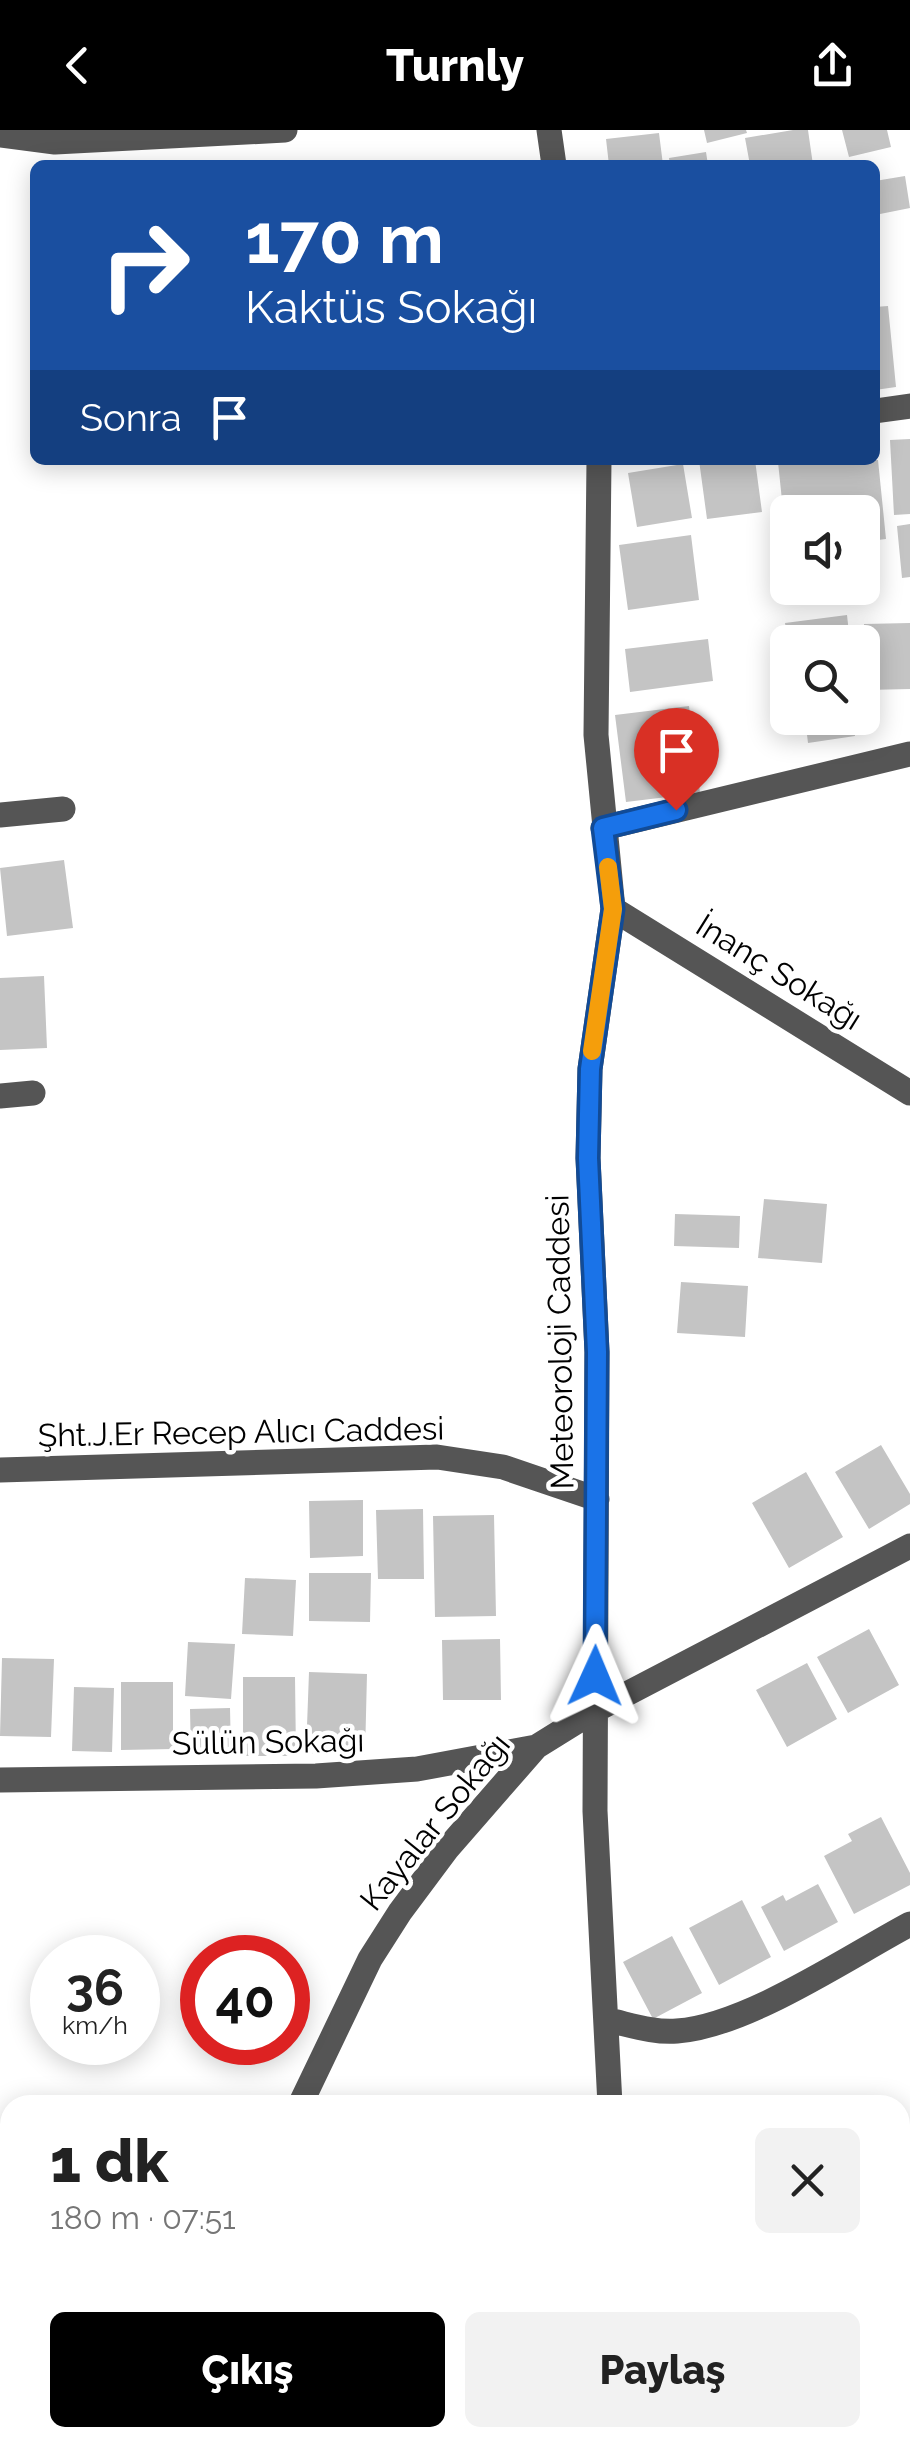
<!DOCTYPE html>
<html lang="tr">
<head>
<meta charset="utf-8">
<style>
  body { margin:0; font-family:Raleway,sans-serif; background:#f2f2f2; color:#222; height:100vh; display:flex; flex-direction:column; font-size:38px; white-space:nowrap }
  * { box-sizing:border-box; margin:0 }
  p { font-size:32px; color:#767676 }
  .icon { flex:none; width:55px; height:55px; fill:none; stroke:currentColor; stroke-width:2; stroke-linecap:round; stroke-linejoin:round }
  .map { position:relative; flex:1; overflow:hidden }
  .panel { position:absolute; left:0px; top:1965px; width:910px; height:352px; display:flex; flex-direction:column; background:#fff; border-radius:30px 30px 0 0; box-shadow:0 5px 25px #0003 }
  .panel>* { flex:none }
  .guide { position:absolute; left:30px; top:30px; width:850px; height:305px; border-radius:15px; box-shadow:0 5px 25px #0003; background:#1a4fa0; color:#fff; overflow:hidden }
  .buttons { position:absolute; left:770px; top:365px; display:grid; gap:20px }
  .buttons a { display:grid; place-items:center; width:110px; height:110px; border-radius:15px; background:#fff; box-shadow:0 5px 25px #0003; font-size:50px }
  .speed { position:absolute; left:30px; top:1805px; display:flex; gap:20px; font-size:50px; font-weight:700; text-align:center }
  .speed>* { display:grid; place-content:center; width:130px; height:130px; border-radius:50%; background:#fff; box-shadow:0 5px 25px #0003; line-height:1 }
  .speed small { font-size:25px; font-weight:400 }
  .speed .limit { border:15px solid #d22; background:#fff; color:#111 }
  .pin { position:absolute; display:grid; place-items:center; width:85px; height:85px; color:#fff; margin:-102px -42px; border-radius:50% 50% 50% 0; rotate:-45deg; box-shadow:0 0 10px #0007 }
  .pin .icon { rotate:45deg }
  .me { position:absolute; width:110px; margin:-55px; rotate:1deg; stroke-linejoin:round; filter:drop-shadow(0 0 8px #0008) }
  .turn { display:flex; align-items:center; gap:35px; height:210px; padding:0 50px; font-size:45px }
  .turn .icon { width:130px; height:130px; stroke-width:2.5 }
  .turn b { display:block; font-size:70px; line-height:85px }
  .then { display:flex; align-items:center; height:95px; padding:0 50px; background:#0003; gap:20px; font-size:38px }
  .round { display:grid; place-items:center; flex:none; width:105px; height:105px; border-radius:15px; background:#f2f2f2 }
  .head { display:flex; align-items:center; justify-content:space-between; height:170px; padding:0 50px }
  h1 { font-size:60px; font-weight:800; line-height:75px }
  .button { display:flex; gap:20px; margin-top:auto; padding:20px 50px }
  .button a { flex:1; height:115px; border-radius:15px; background:#000; color:#fff; font-size:40px; font-weight:800; line-height:115px; text-align:center }
  .button a+a { background:#f2f2f2; color:#222 }
  header { display:flex; justify-content:space-between; align-items:center; height:130px; padding:0 50px; background:#000; color:#fff; font-size:45px; font-weight:800 }
  .map>svg:first-child { display:block }
</style>
</head>
<body>
<header><svg class="icon" aria-label="back" viewBox="0 0 24 24"><path d="M15 5l-7 7 7 7"/></svg>Turnly<svg class="icon" aria-label="share" viewBox="0 0 24 24"><path d="M12 15V3M7 8l5-5 5 5M5 13v7h14v-7"/></svg></header>
<div class="map">
<svg width="910" height="2317" viewBox="0 0 910 2317">
  <rect width="100%" height="100%" fill="#fff"/>
  <path fill="#c4c4c4" d="M 704,0 L 746,0 L 747,3 L 707,13 Z
    M 793,0 L 808,0 L 813,35 L 750,35 L 745,8 Z
    M 842,0 L 887,0 L 891,17 L 849,27 Z
    M 659,3 L 663,35 L 609,35 L 606,9 Z
    M 706,22 L 708,35 L 670,35 L 669,28 Z
    M 905,46 L 910,78 L 875,85 L 875,51 Z
    M 888,176 L 896,257 L 875,260 L 875,177 Z
    M 910,309 L 910,384 L 894,385 L 890,310 Z
    M 699,330 L 755,330 L 762,382 L 707,389 Z
    M 878,330 L 886,409 L 862,412 L 862,382 L 788,382 L 785,399 L 778,332 Z
    M 683,334 L 692,388 L 637,397 L 628,343 Z
    M 910,394 L 910,447 L 902,448 L 897,396 Z
    M 691,405 L 699,470 L 628,480 L 619,415 Z
    M 847,485 L 850,512 L 788,512 L 785,493 Z
    M 910,493 L 910,559 L 866,560 L 864,494 Z
    M 708,509 L 713,551 L 630,562 L 625,519 Z
    M 689,576 L 700,663 L 626,672 L 615,585 Z
    M 805,588 L 853,588 L 855,606 L 808,613 Z
    M 64,730 L 73,798 L 7,806 L 0,738 Z
    M 44,846 L 47,918 L 0,920 L 0,848 Z
    M 764,1069 L 827,1074 L 822,1133 L 758,1128 Z
    M 675,1084 L 740,1086 L 739,1118 L 674,1116 Z
    M 681,1152 L 748,1156 L 745,1207 L 677,1203 Z
    M 881,1315 L 910,1364 L 910,1374 L 869,1399 L 835,1342 Z
    M 806,1342 L 843,1407 L 789,1438 L 752,1373 Z
    M 363,1370 L 363,1426 L 310,1428 L 309,1371 Z
    M 423,1379 L 424,1449 L 378,1449 L 376,1380 Z
    M 494,1385 L 496,1486 L 435,1487 L 433,1386 Z
    M 309,1443 L 371,1443 L 370,1492 L 309,1491 Z
    M 245,1448 L 296,1450 L 293,1506 L 242,1504 Z
    M 869,1499 L 899,1555 L 848,1583 L 817,1527 Z
    M 500,1509 L 501,1570 L 443,1570 L 442,1510 Z
    M 188,1512 L 235,1514 L 231,1569 L 185,1566 Z
    M 2,1528 L 54,1529 L 51,1607 L 0,1606 Z
    M 807,1533 L 837,1589 L 787,1617 L 756,1560 Z
    M 309,1542 L 367,1544 L 365,1625 L 306,1623 Z
    M 243,1547 L 295,1547 L 296,1626 L 243,1626 Z
    M 121,1552 L 173,1552 L 173,1619 L 121,1620 Z
    M 74,1557 L 114,1558 L 112,1622 L 72,1621 Z
    M 230,1578 L 231,1625 L 191,1626 L 190,1579 Z
    M 881,1687 L 910,1743 L 910,1755 L 854,1784 L 824,1726 L 852,1711 L 848,1704 Z
    M 818,1754 L 838,1792 L 784,1821 L 761,1777 L 783,1765 L 786,1771 Z
    M 742,1770 L 771,1827 L 719,1855 L 689,1798 Z
    M 672,1806 L 702,1863 L 653,1889 L 623,1832 Z"/>
  <g fill="none" stroke-linecap="round" stroke-linejoin="round">
    <path stroke="#555" stroke-width="25" d="M 549,0 L 554,35
      M 0,5 L 55,12 L 285,0
      M 875,281 L 910,276
      M 599,330 L 596,605 L 613,779 L 590,939 L 588,1028 L 597,1222 L 595,1681 L 610,1975
      M 0,685 L 63,679
      M 603,698 L 910,624
      M 613,779 L 910,963
      M 0,966 L 33,963
      M 0,1340 L 437,1327 L 503,1337 L 597,1369
      M 0,1650 L 316,1646 L 417,1639 L 536,1617
      M 608,1890 C 631,1895 654,1903 677,1901 C 747,1896 848,1827 910,1794
      M 300,1975 L 370,1829 L 400,1782 L 447,1719 L 536,1617 L 594,1581 L 910,1416
      M 145,2317 L 149,2308
      M 561,2317 L 563,2308"/>
  </g>
  <g fill="none" stroke-linecap="round" stroke-linejoin="round">
    <defs>
      <path id="route" d="M 595,1546 L 597,1222 L 588,1028 L 590,939 L 613,779 L 603,698 L 676,680"/>
    </defs>
    <use href="#route" stroke="#114b97" stroke-width="25"/>
    <use href="#route" stroke="#1a73e8" stroke-width="18"/>
    <path stroke="#f59e0b" stroke-width="18" d="M 592,921 L 613,779 L 608,737"/>
  </g>
  <g text-anchor="middle" stroke-width="9" stroke-linejoin="round" paint-order="stroke">
    <g font-size="32" fill="#000" stroke="#fff">
      <text transform="translate(779 842) rotate(32)" y="11">İnanç Sokağı</text>
      <text transform="translate(560 1212) rotate(-91)" y="11">Meteoroloji Caddesi</text>
      <text transform="translate(241 1302) rotate(-1)" y="11">Şht.J.Er Recep Alıcı Caddesi</text>
      <text transform="translate(268 1612) rotate(-1)" y="11">Sülün Sokağı</text>
      <text transform="translate(435 1692) rotate(-51)" y="11">Kayalar Sokağı</text>
    </g>
  </g>
</svg>
<div class="buttons">
<a><svg class="icon" aria-label="sound" viewBox="0 0 24 24"><path d="M4 9h4l5-4v14l-5-4H4zM17 9q2 3 0 6"/></svg></a>
<a><svg class="icon" aria-label="search" viewBox="0 0 24 24"><circle cx="10" cy="10" r="6"/><path d="M15 15l6 6"/></svg></a>
</div>
<div class="speed"><div>36<small>km/h</small></div><div class="limit">40</div></div>
<div class="pin" style="left:676px;top:680px;background:#d93025"><svg class="icon" aria-label="arrive" viewBox="0 0 24 24"><path d="M6 21V4h12l-3 4 3 4H6"/></svg></div>
<svg class="me" style="left:595px;top:1546px" viewBox="-20 -20 40 40"><path d="M0-17L14 15 0 8-14 15z" fill="#1a73e8" stroke="#fff" stroke-width="4"/></svg>
<div class="guide">
<div class="turn"><svg class="icon" aria-label="right" viewBox="0 0 24 24"><path d="M7 20v-9h11M14 6l5 5-5 5"/></svg><div><b>170 m</b>Kaktüs Sokağı</div></div>
<div class="then">Sonra<svg class="icon" aria-label="arrive" viewBox="0 0 24 24"><path d="M6 21V4h12l-3 4 3 4H6"/></svg></div>
</div>
<section class="panel">
<div class="head"><div><h1>1 dk</h1><p>180 m · 07:51</p></div><a class="round"><svg class="icon" aria-label="close" viewBox="0 0 24 24"><path d="M6 6l12 12M18 6L6 18"/></svg></a></div>
<div class="button"><a>Çıkış</a><a>Paylaş</a></div>
</section>
</div>
</body>
</html>
